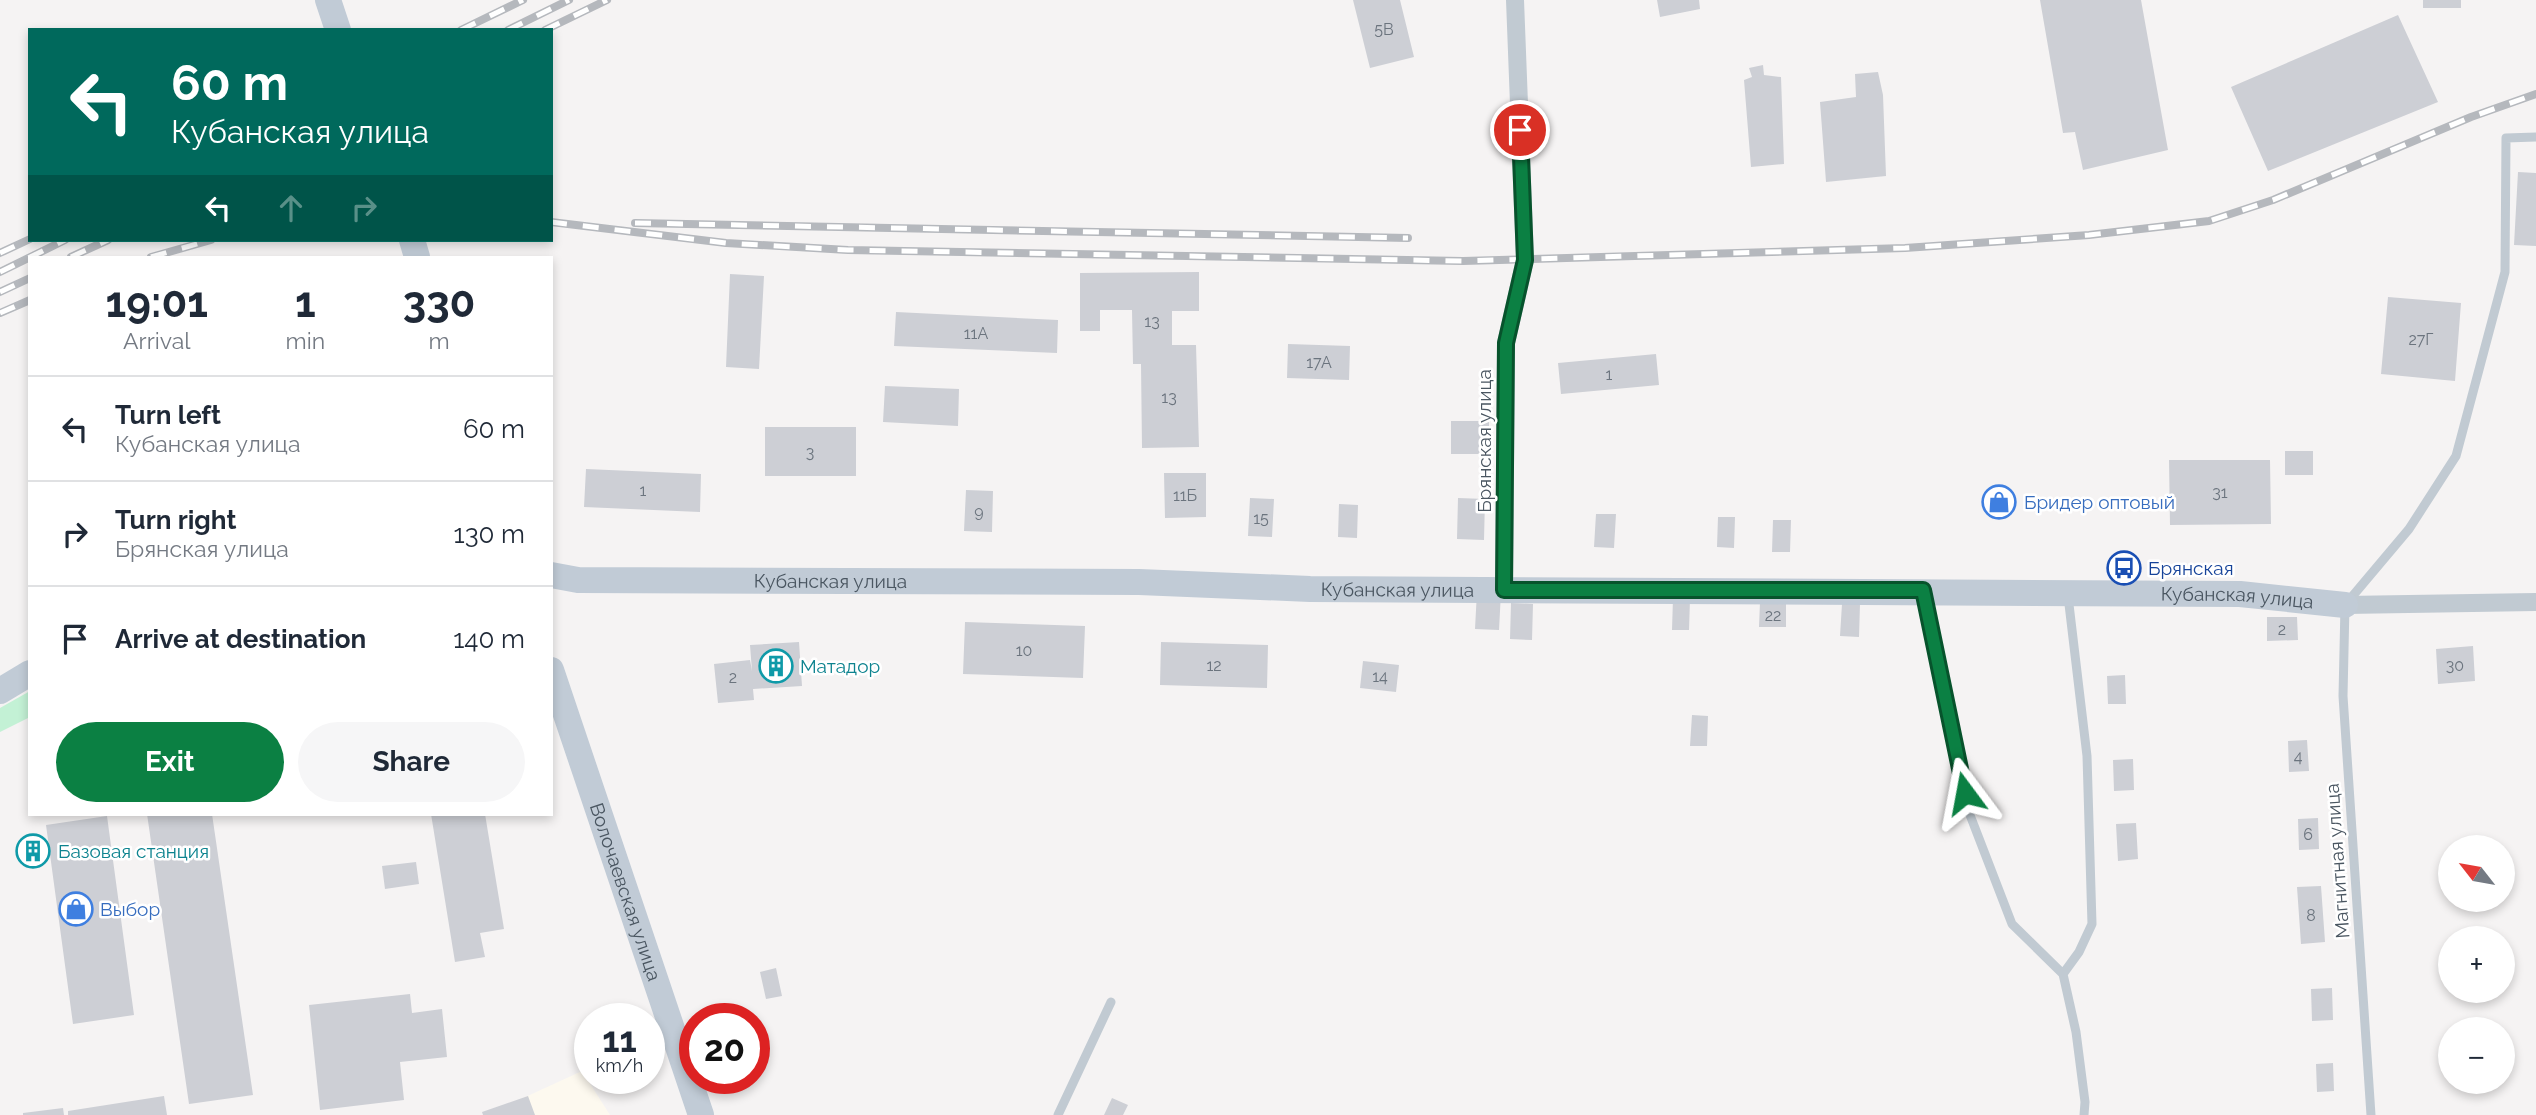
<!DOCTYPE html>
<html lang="en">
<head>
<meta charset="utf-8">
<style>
  body { margin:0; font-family:Raleway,sans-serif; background:#f6f6f7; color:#1f2937; height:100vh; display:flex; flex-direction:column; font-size:26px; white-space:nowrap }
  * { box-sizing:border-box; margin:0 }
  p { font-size:23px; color:#747a83 }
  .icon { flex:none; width:38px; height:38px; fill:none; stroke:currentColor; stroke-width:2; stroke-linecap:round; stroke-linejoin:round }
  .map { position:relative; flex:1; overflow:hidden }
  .sheet { position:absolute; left:28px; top:256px; width:525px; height:560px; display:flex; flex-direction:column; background:#fff; border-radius:0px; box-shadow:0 4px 10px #0003 }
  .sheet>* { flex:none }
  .banner { position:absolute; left:28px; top:28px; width:525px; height:214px; border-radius:0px; box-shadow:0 4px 10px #0003; background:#00695c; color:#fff; overflow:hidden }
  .needle { width:46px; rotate:301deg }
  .fabs { position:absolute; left:2438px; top:835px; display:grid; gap:14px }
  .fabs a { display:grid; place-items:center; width:77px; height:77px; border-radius:50%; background:#fff; box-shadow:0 4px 10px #0003; font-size:35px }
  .speed { position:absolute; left:574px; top:1003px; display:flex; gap:14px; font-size:35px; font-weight:700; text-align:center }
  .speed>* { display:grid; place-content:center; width:91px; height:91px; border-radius:50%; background:#fff; box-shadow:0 4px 10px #0003; line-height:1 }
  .speed small { font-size:18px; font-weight:400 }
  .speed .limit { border:10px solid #d22; background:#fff; color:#111 }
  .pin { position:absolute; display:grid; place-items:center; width:60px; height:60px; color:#fff; margin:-30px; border:4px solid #fff; border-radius:50%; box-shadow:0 2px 7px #0007 }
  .me { position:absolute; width:77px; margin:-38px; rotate:347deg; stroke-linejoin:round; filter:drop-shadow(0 0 5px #0008) }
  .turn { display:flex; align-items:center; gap:24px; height:147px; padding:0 28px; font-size:32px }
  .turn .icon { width:91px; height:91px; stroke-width:2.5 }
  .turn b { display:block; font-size:49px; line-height:60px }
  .lanes { display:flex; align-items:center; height:66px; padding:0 28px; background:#0003; justify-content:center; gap:35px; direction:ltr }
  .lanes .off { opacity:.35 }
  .eta { display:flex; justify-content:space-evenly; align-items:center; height:119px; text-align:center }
  .eta b { font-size:42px; font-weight:700; line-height:49px }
  .cta { display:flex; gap:14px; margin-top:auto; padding:14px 28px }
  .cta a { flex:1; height:80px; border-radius:42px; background:#0b8043; color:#fff; font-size:28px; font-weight:700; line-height:80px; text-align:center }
  .cta a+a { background:#f6f6f7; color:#1f2937 }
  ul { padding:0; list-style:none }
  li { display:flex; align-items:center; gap:21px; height:105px; padding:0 28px; border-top:2px solid #e0e1e3 }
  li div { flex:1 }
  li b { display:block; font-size:26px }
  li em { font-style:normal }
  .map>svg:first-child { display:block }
</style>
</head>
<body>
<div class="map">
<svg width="2536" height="1115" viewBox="0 0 2536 1115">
  <rect width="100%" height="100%" fill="#f5f3f3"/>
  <path fill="#fdf9ef" d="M 582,1071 L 610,1115 L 486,1115 Z"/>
  <path fill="#c3f1d5" d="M 30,691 L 30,717 L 0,732 L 0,708 Z"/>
  <path fill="#cdcfd5" d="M 1353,0 L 1400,0 L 1414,57 L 1370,68 Z
    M 1657,0 L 1699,0 L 1700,9 L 1660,17 Z
    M 2040,0 L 2141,0 L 2168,150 L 2083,170 L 2075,132 L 2063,133 Z
    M 2423,0 L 2461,0 L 2461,8 L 2423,8 Z
    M 2398,15 L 2438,102 L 2268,171 L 2231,87 Z
    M 1763,65 L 1764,75 L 1781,77 L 1784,164 L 1751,167 L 1744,80 L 1752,77 L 1749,68 Z
    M 1878,72 L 1883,95 L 1886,176 L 1826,182 L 1820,102 L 1856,97 L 1855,74 Z
    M 2518,172 L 2536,173 L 2536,246 L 2514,245 Z
    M 1199,272 L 1199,311 L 1172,311 L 1172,345 L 1196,345 L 1199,447 L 1142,448 L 1141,364 L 1133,364 L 1132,310 L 1100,310 L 1100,331 L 1080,331 L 1080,273 Z
    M 730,274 L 764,276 L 759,369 L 726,367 Z
    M 2388,297 L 2461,303 L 2455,381 L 2381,374 Z
    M 896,312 L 1058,320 L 1057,353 L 894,346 Z
    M 1288,344 L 1350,346 L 1349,380 L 1287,378 Z
    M 1656,354 L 1659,385 L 1561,394 L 1558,363 Z
    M 885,386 L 959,389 L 958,426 L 883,422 Z
    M 1451,421 L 1489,421 L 1489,454 L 1451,454 Z
    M 765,427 L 856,427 L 856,476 L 765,476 Z
    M 2285,451 L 2313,451 L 2313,475 L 2285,475 Z
    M 2169,460 L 2270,460 L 2271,524 L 2170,525 Z
    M 586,469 L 701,474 L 700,512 L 584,507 Z
    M 1164,473 L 1206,473 L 1206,517 L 1165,518 Z
    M 966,490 L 993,491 L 992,532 L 964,531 Z
    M 1250,498 L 1274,499 L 1272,537 L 1248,536 Z
    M 1458,498 L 1485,499 L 1484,540 L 1457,539 Z
    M 1339,504 L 1358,505 L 1357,538 L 1338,537 Z
    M 1596,514 L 1616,514 L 1614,548 L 1594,547 Z
    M 1718,517 L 1735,517 L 1734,548 L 1717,547 Z
    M 1773,520 L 1791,520 L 1790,552 L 1772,552 Z
    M 1477,591 L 1501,592 L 1499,630 L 1475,629 Z
    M 1673,598 L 1690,599 L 1689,630 L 1672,630 Z
    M 1760,602 L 1786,603 L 1786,627 L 1759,627 Z
    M 1511,603 L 1533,604 L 1532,640 L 1510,639 Z
    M 1842,604 L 1860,604 L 1859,637 L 1840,636 Z
    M 2267,617 L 2297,617 L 2298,640 L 2267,641 Z
    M 965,622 L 1085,626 L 1083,678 L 963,674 Z
    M 799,642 L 802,686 L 753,689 L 754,700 L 718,703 L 714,664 L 750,660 L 752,671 L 750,645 Z
    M 1161,642 L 1268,645 L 1267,688 L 1160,685 Z
    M 2473,646 L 2475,681 L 2438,684 L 2436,649 Z
    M 1363,661 L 1399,665 L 1396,692 L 1360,688 Z
    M 2125,675 L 2126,704 L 2108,704 L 2107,676 Z
    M 1692,715 L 1708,716 L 1707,746 L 1690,746 Z
    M 2307,740 L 2309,771 L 2289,772 L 2288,741 Z
    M 2133,759 L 2134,790 L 2114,791 L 2113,760 Z
    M 147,814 L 212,814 L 253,1095 L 189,1104 Z
    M 431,814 L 485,814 L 504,929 L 480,933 L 485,957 L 455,962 Z
    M 107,816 L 134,1015 L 73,1024 L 46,825 Z
    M 2318,818 L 2319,849 L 2299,850 L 2298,819 Z
    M 2136,823 L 2138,859 L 2118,861 L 2116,824 Z
    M 416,862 L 419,884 L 385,889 L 382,866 Z
    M 2321,886 L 2325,942 L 2301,944 L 2297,887 Z
    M 776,968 L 782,996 L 766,999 L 760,972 Z
    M 2332,988 L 2333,1020 L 2312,1021 L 2311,989 Z
    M 410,994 L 412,1013 L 442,1009 L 447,1057 L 400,1062 L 404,1100 L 320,1110 L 309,1005 Z
    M 2333,1063 L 2334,1091 L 2317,1092 L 2316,1064 Z
    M 164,1096 L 167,1115 L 68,1115 L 68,1111 Z
    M 528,1096 L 535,1115 L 483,1115 L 482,1112 Z
    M 1112,1098 L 1128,1105 L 1123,1115 L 1104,1115 Z
    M 63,1108 L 64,1115 L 23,1115 L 23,1113 Z"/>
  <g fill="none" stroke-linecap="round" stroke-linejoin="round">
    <path stroke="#c1cad2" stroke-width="9" d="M 1924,595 L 1970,815 L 2012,924 L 2063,974 L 2076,1032 L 2085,1102 L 2084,1115
      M 2063,974 L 2079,952 L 2092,924 L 2087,756 L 2068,596
      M 1058,1115 L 1111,1002
      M 2371,1115 L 2343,696 L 2345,605 L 2409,529 L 2456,456 L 2505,272 L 2506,138 L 2536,137"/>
    <path stroke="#c1cad2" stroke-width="18" d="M 1504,590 L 1506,343 L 1525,260 L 1515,0
      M 2345,605 L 2536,602"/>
    <g stroke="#c1cbd6" stroke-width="26">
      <path d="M 328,0 L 338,30"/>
      <path d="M 412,240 L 417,257"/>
      <path id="s1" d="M 551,575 L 578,580 L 1139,582 L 1310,589 L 2240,594 L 2345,605"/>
      <path id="s2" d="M 551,670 L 701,1115"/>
      <path d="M 0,691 L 30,673"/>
    </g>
    <defs>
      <path id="rail" d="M 461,30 L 523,0
        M 508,30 L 569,0
        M 545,30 L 607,0
        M 551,222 L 726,243 L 848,250 L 1463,261 L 1905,248 L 2089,235 L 2209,221 L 2273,200 L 2471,117 L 2536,94
        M 635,223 L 1408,238
        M 0,253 L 30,239
        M 71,257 L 108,240
        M 151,257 L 211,240
        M 0,272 L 65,240
        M 0,292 L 30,278
        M 0,313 L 30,300"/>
    </defs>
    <use href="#rail" stroke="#b5b8bd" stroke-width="8"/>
    <use href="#rail" stroke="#fff" stroke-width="5" stroke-dasharray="16" stroke-linecap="butt"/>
  </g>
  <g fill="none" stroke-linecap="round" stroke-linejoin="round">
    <defs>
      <path id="route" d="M 1520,130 L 1525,260 L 1506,343 L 1504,590 L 1923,590 L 1965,793"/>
    </defs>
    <use href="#route" stroke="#07532c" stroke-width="18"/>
    <use href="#route" stroke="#0b8043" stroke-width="12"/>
  </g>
  <defs>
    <symbol id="shop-ring" viewBox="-11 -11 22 22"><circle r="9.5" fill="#fff" stroke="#3f7fe0" stroke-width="1.5"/><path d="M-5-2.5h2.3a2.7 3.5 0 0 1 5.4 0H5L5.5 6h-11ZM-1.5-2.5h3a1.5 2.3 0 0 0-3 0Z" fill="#3f7fe0"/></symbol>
    <symbol id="bus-ring" viewBox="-11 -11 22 22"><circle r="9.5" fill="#fff" stroke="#1a4fb4" stroke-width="1.5"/><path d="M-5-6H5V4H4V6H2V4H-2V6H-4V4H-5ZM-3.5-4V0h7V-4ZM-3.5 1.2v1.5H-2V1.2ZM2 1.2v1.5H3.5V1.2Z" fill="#1a4fb4"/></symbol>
    <symbol id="building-ring" viewBox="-11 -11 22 22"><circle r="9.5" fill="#fff" stroke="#0f9aa8" stroke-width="1.5"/><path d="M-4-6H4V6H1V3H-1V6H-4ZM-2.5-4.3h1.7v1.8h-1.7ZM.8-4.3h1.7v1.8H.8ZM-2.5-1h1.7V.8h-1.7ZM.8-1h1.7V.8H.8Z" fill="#0f9aa8"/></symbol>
  </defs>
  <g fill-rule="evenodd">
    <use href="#shop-ring" x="1980" y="483" width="38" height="38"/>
    <use href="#bus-ring" x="2105" y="549" width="38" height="38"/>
    <use href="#building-ring" x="757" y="647" width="38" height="38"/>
    <use href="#building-ring" x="14" y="832" width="38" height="38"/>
    <use href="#shop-ring" x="57" y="890" width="38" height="38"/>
  </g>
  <g text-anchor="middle" stroke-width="5" stroke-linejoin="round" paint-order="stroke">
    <g font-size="16" fill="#6b747e">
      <text x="1384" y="35">5В</text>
      <text x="1152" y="327">13</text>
      <text x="976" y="339">11А</text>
      <text x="2421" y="345">27Г</text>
      <text x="1319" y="368">17А</text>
      <text x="1609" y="380">1</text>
      <text x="1169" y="403">13</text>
      <text x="810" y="458">3</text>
      <text x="643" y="496">1</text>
      <text x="2220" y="498">31</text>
      <text x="1185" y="501">11Б</text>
      <text x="979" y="517">9</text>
      <text x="1261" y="524">15</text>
      <text x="1773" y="621">22</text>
      <text x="2282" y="635">2</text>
      <text x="1024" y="656">10</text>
      <text x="1214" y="671">12</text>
      <text x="2455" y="671">30</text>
      <text x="1380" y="682">14</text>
      <text x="733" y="683">2</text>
      <text x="2298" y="762">4</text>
      <text x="2308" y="840">6</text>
      <text x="2311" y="921">8</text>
    </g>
    <g font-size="19" fill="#4a5661" stroke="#fff">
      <text transform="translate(1484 441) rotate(-90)" y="7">Брянская улица</text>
      <text dy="7" stroke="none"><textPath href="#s1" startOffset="280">Кубанская улица</textPath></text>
      <text dy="7" stroke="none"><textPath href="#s1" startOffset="847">Кубанская улица</textPath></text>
      <text dy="7" stroke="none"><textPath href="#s1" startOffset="1687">Кубанская улица</textPath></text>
      <text transform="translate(2337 861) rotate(-94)" y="7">Магнитная улица</text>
      <text dy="7" stroke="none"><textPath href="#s2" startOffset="234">Волочаевская улица</textPath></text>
    </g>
    <g font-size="19" fill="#366cbe" stroke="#fff" text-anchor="start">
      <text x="2024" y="509">Бридер оптовый</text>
      <text x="100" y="916">Выбор</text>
    </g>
    <g font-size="19" fill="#164399" stroke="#fff" text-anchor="start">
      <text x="2148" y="575">Брянская</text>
    </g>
    <g font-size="19" fill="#0d838f" stroke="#fff" text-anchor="start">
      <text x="800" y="673">Матадор</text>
      <text x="58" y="858">Базовая станция</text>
    </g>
  </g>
</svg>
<div class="fabs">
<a><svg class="needle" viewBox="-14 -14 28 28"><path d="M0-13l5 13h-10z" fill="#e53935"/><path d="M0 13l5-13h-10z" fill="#747a83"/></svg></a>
<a>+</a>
<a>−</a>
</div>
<div class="speed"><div>11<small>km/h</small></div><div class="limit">20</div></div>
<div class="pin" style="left:1520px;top:130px;background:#d93025"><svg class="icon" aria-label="arrive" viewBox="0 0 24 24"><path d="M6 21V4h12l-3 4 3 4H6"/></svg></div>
<svg class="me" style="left:1965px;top:793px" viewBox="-20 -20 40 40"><path d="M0-17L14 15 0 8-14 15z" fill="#0b8043" stroke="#fff" stroke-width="4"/></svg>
<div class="banner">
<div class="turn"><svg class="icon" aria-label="left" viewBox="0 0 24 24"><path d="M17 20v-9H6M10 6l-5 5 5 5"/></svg><div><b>60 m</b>Кубанская улица</div></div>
<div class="lanes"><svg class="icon" aria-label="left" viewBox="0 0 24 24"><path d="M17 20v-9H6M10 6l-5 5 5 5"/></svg><svg class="icon off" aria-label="ahead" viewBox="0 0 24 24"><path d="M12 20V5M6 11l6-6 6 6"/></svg><svg class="icon off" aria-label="right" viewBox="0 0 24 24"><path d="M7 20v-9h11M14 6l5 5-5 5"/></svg></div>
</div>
<section class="sheet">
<div class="eta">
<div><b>19:01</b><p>Arrival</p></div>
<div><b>1</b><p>min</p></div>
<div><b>330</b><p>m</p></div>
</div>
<ul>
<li><svg class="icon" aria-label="left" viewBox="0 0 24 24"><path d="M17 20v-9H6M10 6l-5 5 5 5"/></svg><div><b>Turn left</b><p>Кубанская улица</p></div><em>60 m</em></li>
<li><svg class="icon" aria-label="right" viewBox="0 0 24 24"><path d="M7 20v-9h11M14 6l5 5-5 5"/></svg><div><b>Turn right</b><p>Брянская улица</p></div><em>130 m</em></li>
<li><svg class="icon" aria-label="arrive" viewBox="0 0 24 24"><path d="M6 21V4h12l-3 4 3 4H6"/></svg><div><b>Arrive at destination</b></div><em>140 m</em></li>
</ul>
<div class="cta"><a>Exit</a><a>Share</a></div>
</section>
</div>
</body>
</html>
